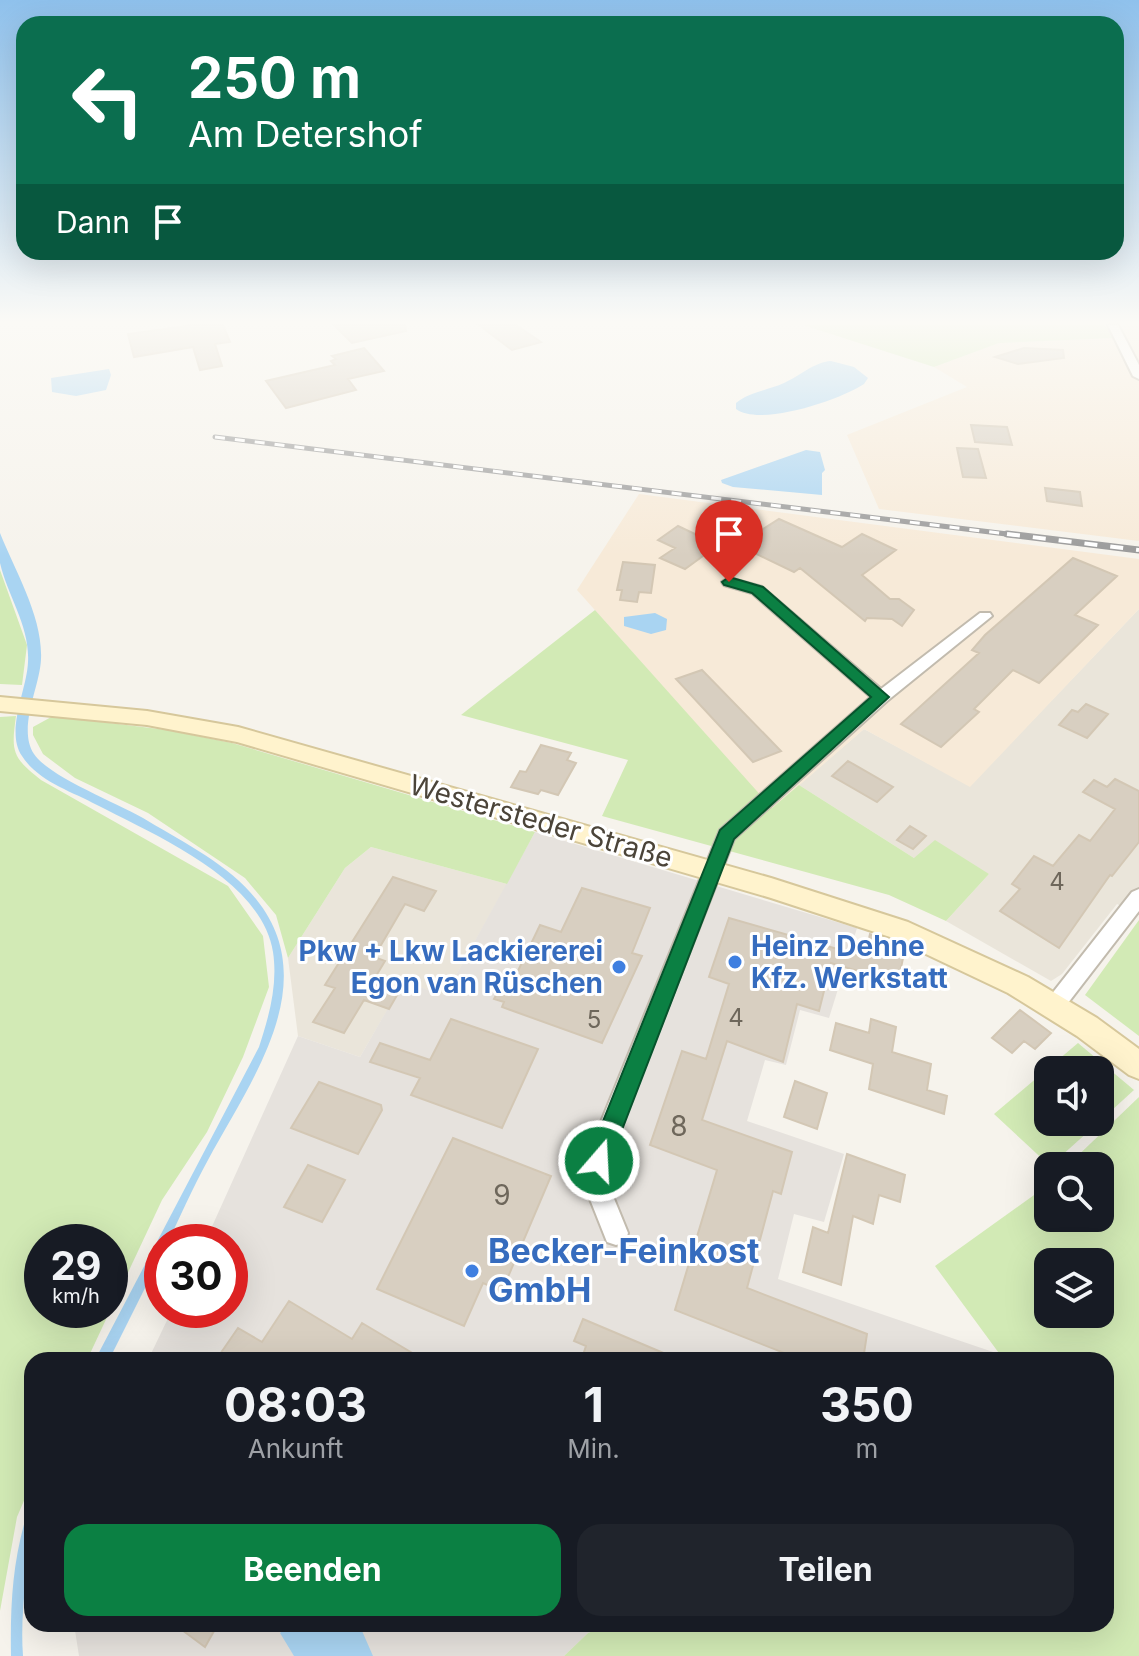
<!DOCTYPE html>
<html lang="de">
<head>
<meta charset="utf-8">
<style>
  body { margin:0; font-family:Inter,sans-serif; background:#20242c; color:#f1f3f6; height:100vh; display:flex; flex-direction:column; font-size:30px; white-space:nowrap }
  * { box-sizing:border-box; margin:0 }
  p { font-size:26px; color:#9ea1a6 }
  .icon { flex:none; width:44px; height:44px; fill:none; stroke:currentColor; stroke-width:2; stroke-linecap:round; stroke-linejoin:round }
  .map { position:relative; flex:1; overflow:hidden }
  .side { position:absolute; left:24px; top:1352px; width:1090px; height:280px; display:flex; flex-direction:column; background:#171b24; border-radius:24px; box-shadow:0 8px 32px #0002 }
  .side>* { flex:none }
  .guide { position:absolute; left:16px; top:16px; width:1108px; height:244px; border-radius:24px; box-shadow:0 8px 32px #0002; background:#0b6e4f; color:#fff; overflow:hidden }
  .fabs { position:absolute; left:1034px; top:1056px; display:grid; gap:16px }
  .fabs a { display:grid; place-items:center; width:80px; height:80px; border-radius:16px; background:#171b24; box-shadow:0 8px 32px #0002; font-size:40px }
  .speed { position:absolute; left:24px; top:1224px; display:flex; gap:16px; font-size:40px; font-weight:700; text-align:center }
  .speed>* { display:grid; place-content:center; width:104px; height:104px; border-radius:50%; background:#171b24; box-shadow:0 8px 32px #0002; line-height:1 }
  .speed small { font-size:20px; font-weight:400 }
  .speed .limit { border:12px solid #d22; background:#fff; color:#111 }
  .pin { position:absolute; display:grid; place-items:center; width:68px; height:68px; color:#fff; margin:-82px -34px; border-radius:50% 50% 50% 0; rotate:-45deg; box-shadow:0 0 8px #0007 }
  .pin .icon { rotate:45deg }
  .me { position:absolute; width:88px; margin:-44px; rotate:19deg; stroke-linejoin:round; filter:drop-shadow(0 0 6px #0008) }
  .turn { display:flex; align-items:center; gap:28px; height:168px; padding:0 40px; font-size:36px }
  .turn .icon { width:104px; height:104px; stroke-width:2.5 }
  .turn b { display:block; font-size:56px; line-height:68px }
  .then { display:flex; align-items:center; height:76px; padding:0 40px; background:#0003; gap:16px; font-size:30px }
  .eta { display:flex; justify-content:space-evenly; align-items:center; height:136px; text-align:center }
  .eta b { font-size:48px; font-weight:700; line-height:56px }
  .cta { display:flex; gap:16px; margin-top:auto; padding:16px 40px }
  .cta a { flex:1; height:92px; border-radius:24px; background:#0b8043; color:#fff; font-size:32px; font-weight:700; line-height:92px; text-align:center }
  .cta a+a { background:#20242c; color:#f1f3f6 }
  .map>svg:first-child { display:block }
</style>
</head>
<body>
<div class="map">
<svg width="1139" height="1656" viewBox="0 0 1139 1656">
  <rect width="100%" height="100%" fill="#f6f3ec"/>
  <path fill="#eae5da" d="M 1139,609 L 1139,915 L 1117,904 L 1062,974 L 1051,981 L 946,921 L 989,874 L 914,858 L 799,785 L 864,729 L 970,786 Z
    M 371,847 L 507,884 L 445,995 L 403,983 L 360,1057 L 298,1036 L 288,958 L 345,868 Z"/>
  <path fill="#f7ead8" d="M 1104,325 L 1139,325 L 1139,541 L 879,509 L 847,435 L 967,387 L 934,367 L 999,343 L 1113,338 Z
    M 639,494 L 1139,559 L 1139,609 L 970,787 L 864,729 L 772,809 L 577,590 Z"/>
  <path fill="#e6e2dd" d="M 535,832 L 857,928 L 829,1018 L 800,1010 L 786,1065 L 765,1060 L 747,1121 L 844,1154 L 824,1222 L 794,1214 L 778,1279 L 999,1354 L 1004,1360 L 148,1360 L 172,1310 L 230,1310 L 230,1242 L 205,1242 L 298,1036 L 360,1057 L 403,982 L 445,995 Z
    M 74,1624 L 610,1624 L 588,1633 L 564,1656 L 79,1656 Z"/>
  <path fill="#d2eab5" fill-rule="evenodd" d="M 803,325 L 1104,325 L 1114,338 L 999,343 L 934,367 Z
    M 0,570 L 27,645 L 22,685 L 0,684 Z
    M 595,610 L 772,808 L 799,785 L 914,858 L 935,840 L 989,874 L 946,921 L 889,895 L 602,816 L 628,760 L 461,715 Z
    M 16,716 C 11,752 12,757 41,780 L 228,886 L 263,936 L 269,987 L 243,1057 L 207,1132 L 162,1200 L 87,1360 L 32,1360 L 32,1482 L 17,1517 L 0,1611 L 0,717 ZM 42,1242 L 110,1242 L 110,1310 L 42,1310 Z
    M 53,716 L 167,730 L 232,743 L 535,832 L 507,884 L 371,847 L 345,868 L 288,958 L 276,915 L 245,878 L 148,813 L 75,778 L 43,754 L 33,735 L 33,727 Z
    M 1139,920 L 1139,1036 L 1085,995 Z
    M 1078,1043 L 1134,1090 L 1100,1121 L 1100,1070 L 1048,1070 L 1048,1122 L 1099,1122 L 1050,1166 L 994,1114 Z
    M 1139,1097 L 1139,1656 L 564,1656 L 588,1633 L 610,1624 L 1106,1624 L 1106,1360 L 1004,1360 L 935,1266 L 1048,1185 L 1048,1218 L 1100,1218 L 1100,1166 L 1067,1166 ZM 1048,1262 L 1100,1262 L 1100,1314 L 1048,1314 Z"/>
  <path fill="#a9d4f2" d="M 831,361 L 854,367 L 868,378 L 864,384 C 840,400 760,427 736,409 L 736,403 C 749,392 769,390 784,383 C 800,376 814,362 831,361 Z
    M 109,369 L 111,375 L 106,390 L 76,396 L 52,392 L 51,378 Z
    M 806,450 L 820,452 L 825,470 L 822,473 L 822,495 L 733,487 L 722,483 L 721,480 Z
    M 0,533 C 15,571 43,617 41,659 C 40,687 17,728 34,754 C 50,778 121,804 148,821 C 185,843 229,865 256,899 C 325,984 249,1083 208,1160 C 193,1187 181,1215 168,1242 L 162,1242 L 162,1254 L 109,1360 L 95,1360 L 259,1047 C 269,1016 278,985 273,952 C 262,880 155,835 97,805 C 71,791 39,782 22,756 C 5,731 27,690 28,662 C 30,626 8,597 0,563 C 0,554 0,542 0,533 Z
    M 655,613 L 667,619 L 666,630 L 651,634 L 624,626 L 624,617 Z
    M 32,1499 C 32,1552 19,1603 23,1656 L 11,1656 C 10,1600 13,1552 32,1499 Z
    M 290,1624 L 359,1624 L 373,1656 L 294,1656 L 280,1633 Z"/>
  <path fill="#d8cfc1" stroke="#d3c7b4" stroke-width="2" d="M 193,325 L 223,325 L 230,342 L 215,344 L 222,366 L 200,370 L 193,347 L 134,357 L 128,334 Z
    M 334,325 L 405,325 L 406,331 L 352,343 Z
    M 479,325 L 516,325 L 541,342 L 512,350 Z
    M 364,348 L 384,371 L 348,379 L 356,390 L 286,408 L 266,381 L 335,365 L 331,361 L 336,359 L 332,356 Z
    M 1024,348 L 1063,350 L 1064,358 L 1018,364 L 995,357 Z
    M 971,425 L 1007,427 L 1012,445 L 975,442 Z
    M 957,448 L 978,449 L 986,478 L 963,477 Z
    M 1045,488 L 1080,492 L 1082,506 L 1047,501 Z
    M 779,519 L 842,547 L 862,534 L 896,550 L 862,575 L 890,599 L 899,599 L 914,610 L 902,626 L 892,619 L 867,618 L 865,621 L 800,568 L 794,572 L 738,545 Z
    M 678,526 L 718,545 L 685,569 L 660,558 L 675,548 L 658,540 Z
    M 1073,558 L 1117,576 L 1075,615 L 1098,625 L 1039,683 L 1013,670 L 974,709 L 979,712 L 941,747 L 901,724 L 979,653 L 972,650 L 985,635 Z
    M 623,562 L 655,565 L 651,593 L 639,592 L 637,602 L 620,600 L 622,590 L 617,590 Z
    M 702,670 L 781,751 L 753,762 L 676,679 Z
    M 1086,704 L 1108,714 L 1087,738 L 1059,725 L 1072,710 L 1078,712 Z
    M 541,745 L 571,753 L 567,760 L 576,763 L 558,795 L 541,790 L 538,794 L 511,787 L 520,771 L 526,772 Z
    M 848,761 L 893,787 L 877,802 L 832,776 Z
    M 1115,779 L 1139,791 L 1139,842 L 1112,876 L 1110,875 L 1059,948 L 1000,911 L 1020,889 L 1012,884 L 1034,856 L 1053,866 L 1079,835 L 1090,841 L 1115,809 L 1083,792 L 1094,780 L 1107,787 Z
    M 910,826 L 926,836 L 913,849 L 897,840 Z
    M 393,877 L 436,891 L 424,911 L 405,904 L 374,957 L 385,961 L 373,981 L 400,990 L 389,1009 L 364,1000 L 344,1033 L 313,1022 L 335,988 L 325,985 Z
    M 582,888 L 650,908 L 632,953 L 642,956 L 602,1043 L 502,1007 L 504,1002 L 494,999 L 510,971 L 517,973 L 540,925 L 561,932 Z
    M 729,918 L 855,954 L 865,955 L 870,934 L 905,948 L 898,983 L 831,963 L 819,1011 L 797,1004 L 783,1062 L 727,1041 L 702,1120 L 792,1152 L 781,1194 L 773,1191 L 747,1288 L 867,1334 L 863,1360 L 802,1360 L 675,1310 L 717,1170 L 650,1145 L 682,1051 L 706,1059 L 729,984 L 709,977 Z
    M 1020,1010 L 1051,1033 L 1035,1049 L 1024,1041 L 1012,1053 L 992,1038 Z
    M 451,1019 L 538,1049 L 502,1128 L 411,1095 L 420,1078 L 370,1062 L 380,1043 L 430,1060 Z
    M 871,1019 L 896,1027 L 892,1052 L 931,1064 L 927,1090 L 947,1096 L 944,1114 L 869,1089 L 873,1064 L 830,1050 L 836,1023 L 869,1033 Z
    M 795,1081 L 827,1093 L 817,1129 L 784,1117 Z
    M 319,1082 L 381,1105 L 382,1110 L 358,1154 L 291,1128 Z
    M 453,1138 L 551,1176 L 502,1291 L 483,1283 L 464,1326 L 377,1289 Z
    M 847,1154 L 905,1175 L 900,1202 L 879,1195 L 873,1224 L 853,1216 L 841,1285 L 803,1272 L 813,1227 L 828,1233 Z
    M 308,1165 L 345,1180 L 322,1222 L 284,1207 Z
    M 289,1301 L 352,1339 L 362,1323 L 424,1360 L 216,1360 L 238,1328 L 262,1342 Z
    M 583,1319 L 680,1360 L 588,1360 L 589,1357 L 583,1355 L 586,1346 L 574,1341 Z
    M 174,1624 L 218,1624 L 205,1647 Z"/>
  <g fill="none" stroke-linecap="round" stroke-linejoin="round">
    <defs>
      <path id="street" d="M 1108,325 L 1118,325 L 1139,365 L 1139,379 L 1133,376 Z
        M 729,578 L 762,587 L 881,689 L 980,613 L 990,613 L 992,616 L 887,701 L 734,839 L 614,1144 L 606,1179 L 628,1233 L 625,1242 L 616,1245 L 607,1242 L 582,1179 L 592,1144 L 720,830 L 871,697 L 752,593 L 724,585 L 722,582 Z
        M 1139,889 L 1139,911 L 1061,1012 L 1054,1015 L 1047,1012 L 1044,1006 L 1047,1000 L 1132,892 Z"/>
      <path id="secondary" d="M 0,697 L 147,711 L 238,727 L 771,878 L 908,922 L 1028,977 L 1097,1018 L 1139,1049 L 1139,1079 L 1129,1075 L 1077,1036 L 1008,993 L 890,937 L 771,898 L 237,742 L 147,725 L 0,711 Z"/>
    </defs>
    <use href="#street" stroke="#c2bbae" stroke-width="4"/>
    <use href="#secondary" stroke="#d6c79b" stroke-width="4"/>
    <use href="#street" fill="#fff" fill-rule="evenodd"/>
    <use href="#secondary" fill="#fff3cd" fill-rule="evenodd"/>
    <defs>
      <path id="rail-far1" d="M 215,437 L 1023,536"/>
      <path id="rail" d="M 1007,534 L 1139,550"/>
    </defs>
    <use href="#rail-far1" stroke="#9a9a9a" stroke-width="5"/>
    <use href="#rail" stroke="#9a9a9a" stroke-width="7"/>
    <use href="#rail-far1" stroke="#fff" stroke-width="3" stroke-dasharray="10" stroke-linecap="butt"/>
    <use href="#rail" stroke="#fff" stroke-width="4" stroke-dasharray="13" stroke-linecap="butt"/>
  </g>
  <linearGradient id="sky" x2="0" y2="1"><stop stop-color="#8fc1ec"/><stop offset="0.58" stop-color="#fbfaf6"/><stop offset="1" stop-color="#fbfaf6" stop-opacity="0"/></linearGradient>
  <rect width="1139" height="556" fill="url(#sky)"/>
  <path fill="#0b8043" stroke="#07532c" stroke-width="2" d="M 729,577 L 763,587 L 889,697 L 734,839 L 610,1161 L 607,1169 L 599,1172 L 590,1169 L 587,1161 L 720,830 L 871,697 L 752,593 L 724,585 L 722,582 Z"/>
  <g fill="#3f7fe0" stroke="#fff" stroke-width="3">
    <circle cx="735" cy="962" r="8"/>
    <circle cx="619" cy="967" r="8"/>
    <circle cx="472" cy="1271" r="8"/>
  </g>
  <g text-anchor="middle" stroke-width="6" stroke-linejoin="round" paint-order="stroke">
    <g font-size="24" fill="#6e675b">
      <text x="1057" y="890">4</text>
      <text x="736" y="1026">4</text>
      <text x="594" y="1028">5</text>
    </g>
    <g font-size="28" fill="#4b4439" stroke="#fff">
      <text transform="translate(541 821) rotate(16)" y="10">Westersteder Straße</text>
    </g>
    <g font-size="28" font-weight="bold" fill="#366cbe" stroke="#fff" text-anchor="start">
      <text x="751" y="956">Heinz Dehne<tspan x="751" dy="32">Kfz. Werkstatt</tspan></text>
      <text x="603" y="961" text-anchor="end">Pkw + Lkw Lackiererei<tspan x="603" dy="32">Egon van Rüschen</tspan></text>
    </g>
    <g font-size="28" fill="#6e675b">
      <text x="679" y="1136">8</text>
      <text x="502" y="1205">9</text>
    </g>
    <g font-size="34" font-weight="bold" fill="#366cbe" stroke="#fff" text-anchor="start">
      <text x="488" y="1263">Becker-Feinkost<tspan x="488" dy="39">GmbH</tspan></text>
    </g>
  </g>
</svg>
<div class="fabs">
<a><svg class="icon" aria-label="sound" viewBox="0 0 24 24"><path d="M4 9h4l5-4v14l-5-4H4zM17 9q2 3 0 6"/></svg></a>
<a><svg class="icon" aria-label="search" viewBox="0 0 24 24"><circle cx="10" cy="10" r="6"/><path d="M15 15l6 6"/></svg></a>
<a><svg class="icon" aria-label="layers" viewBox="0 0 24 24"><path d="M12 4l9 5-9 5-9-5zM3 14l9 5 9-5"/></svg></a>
</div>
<div class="speed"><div>29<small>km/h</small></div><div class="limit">30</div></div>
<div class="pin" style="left:729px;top:582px;background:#d93025"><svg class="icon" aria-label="arrive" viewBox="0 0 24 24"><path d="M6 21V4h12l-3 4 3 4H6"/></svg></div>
<svg class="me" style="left:599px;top:1161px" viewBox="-20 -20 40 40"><circle r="17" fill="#0b8043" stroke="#fff" stroke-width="3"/><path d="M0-11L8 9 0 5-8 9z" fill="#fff"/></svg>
<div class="guide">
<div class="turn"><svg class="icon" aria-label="left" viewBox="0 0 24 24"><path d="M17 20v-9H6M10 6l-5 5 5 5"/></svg><div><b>250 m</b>Am Detershof</div></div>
<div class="then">Dann<svg class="icon" aria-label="arrive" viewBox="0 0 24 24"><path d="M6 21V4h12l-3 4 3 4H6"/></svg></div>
</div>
<section class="side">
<div class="eta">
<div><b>08:03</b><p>Ankunft</p></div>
<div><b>1</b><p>Min.</p></div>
<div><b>350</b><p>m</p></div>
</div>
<div class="cta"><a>Beenden</a><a>Teilen</a></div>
</section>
</div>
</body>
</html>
